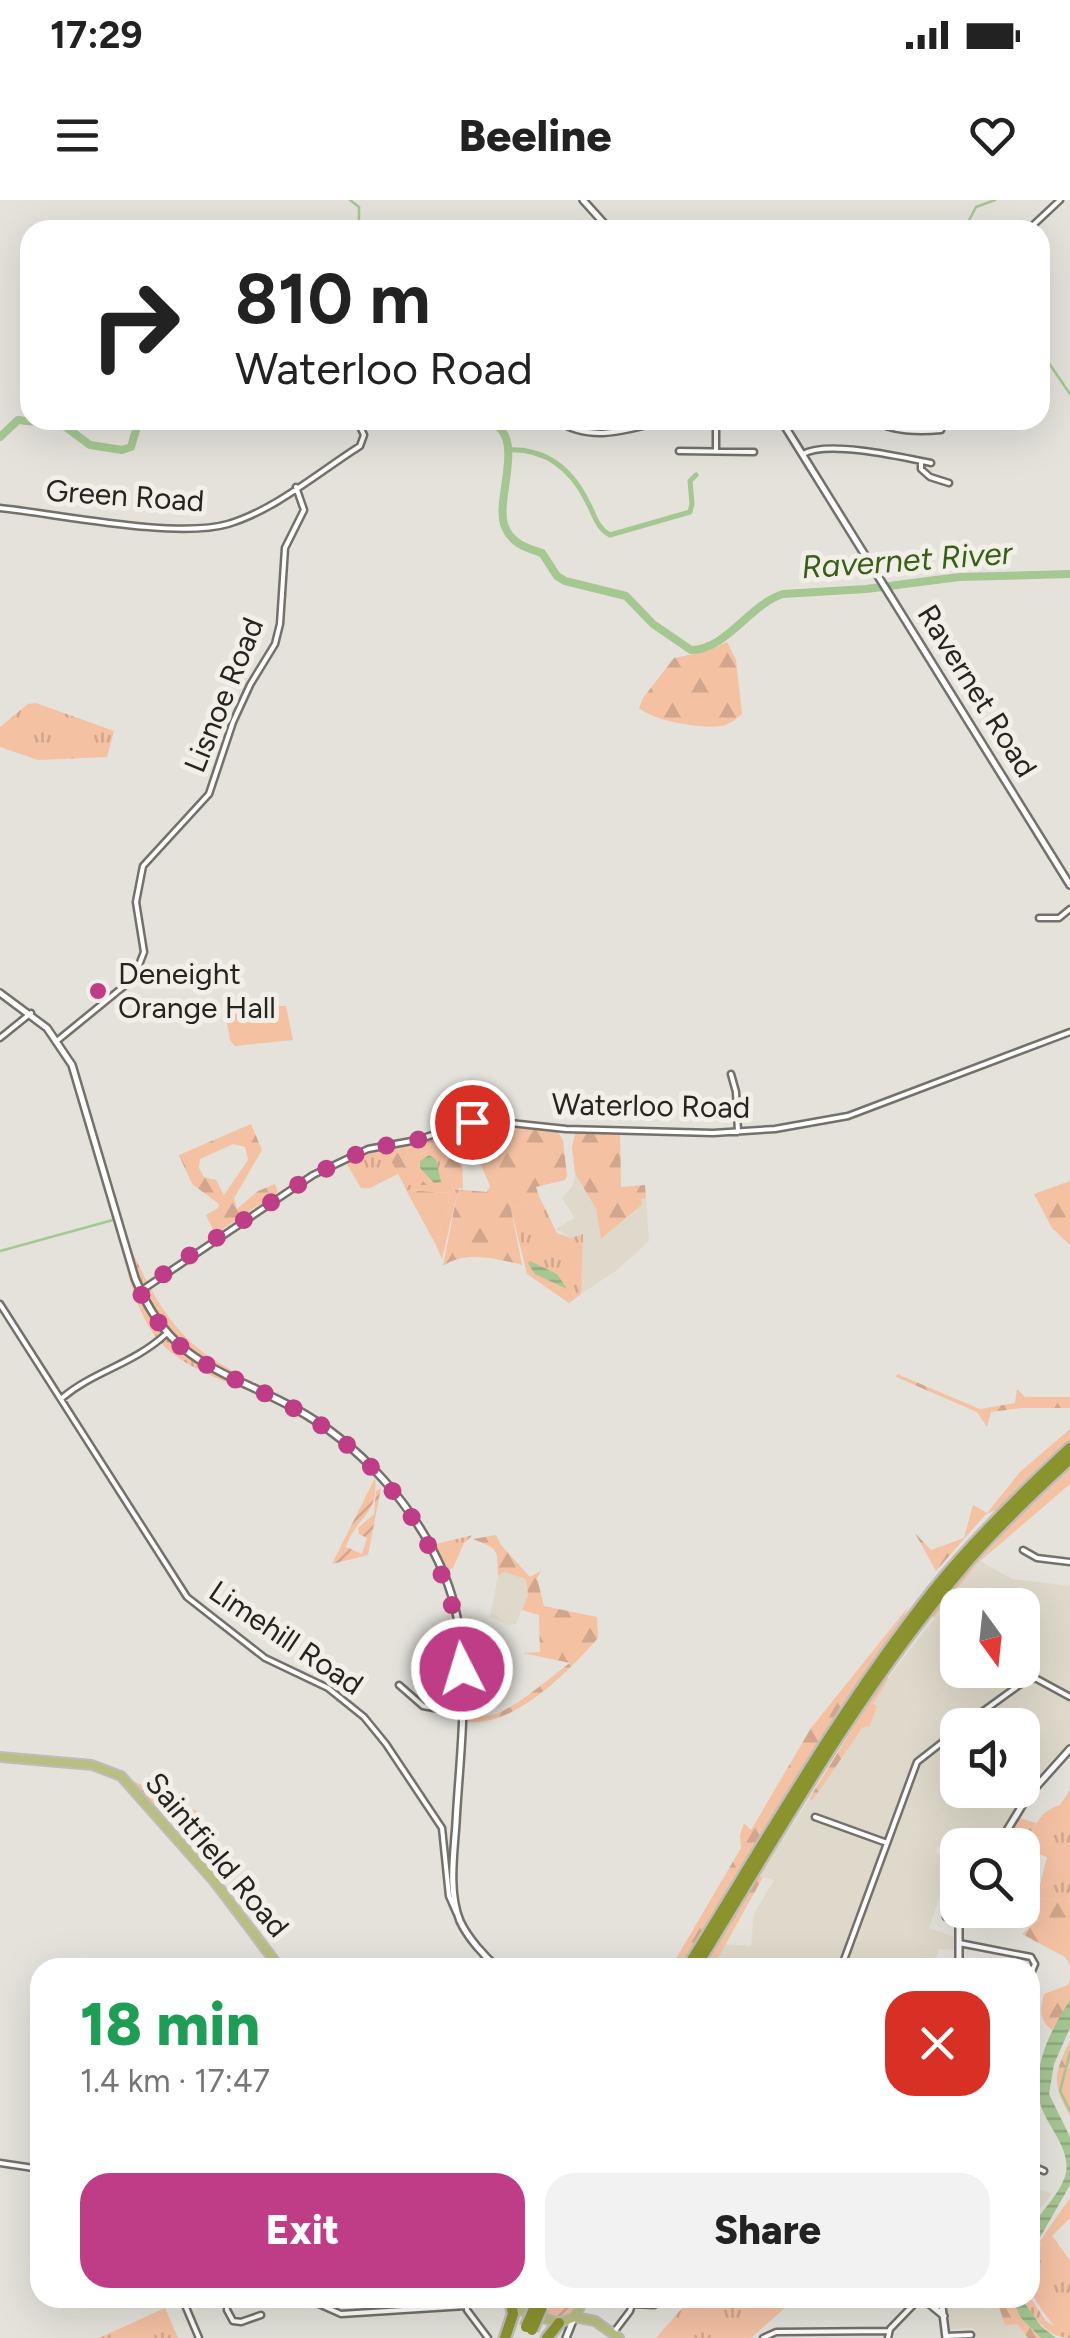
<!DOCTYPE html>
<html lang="en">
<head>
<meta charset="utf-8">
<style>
  body { margin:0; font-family:Figtree,sans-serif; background:#f2f2f2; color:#222; height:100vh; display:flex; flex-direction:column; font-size:38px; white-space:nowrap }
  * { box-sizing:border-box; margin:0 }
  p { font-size:32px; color:#767676 }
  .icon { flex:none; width:55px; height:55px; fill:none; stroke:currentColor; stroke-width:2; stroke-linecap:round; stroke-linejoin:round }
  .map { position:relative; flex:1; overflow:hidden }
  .sheet { position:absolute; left:30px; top:1758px; width:1010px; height:350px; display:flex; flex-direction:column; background:#fff; border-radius:30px; box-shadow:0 10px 40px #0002 }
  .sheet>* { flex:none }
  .hud { position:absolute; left:20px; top:20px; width:1030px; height:210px; border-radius:30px; box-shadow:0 10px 40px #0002; background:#fff; color:#222; overflow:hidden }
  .needle { width:65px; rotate:165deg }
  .buttons { position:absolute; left:940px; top:1388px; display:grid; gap:20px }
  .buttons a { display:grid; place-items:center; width:100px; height:100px; border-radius:20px; background:#fff; box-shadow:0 10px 40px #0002; font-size:50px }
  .pin { position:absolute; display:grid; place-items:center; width:85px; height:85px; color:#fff; margin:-42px; border:5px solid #fff; border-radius:50%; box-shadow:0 2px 10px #0007 }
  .me { position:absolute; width:110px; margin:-55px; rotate:355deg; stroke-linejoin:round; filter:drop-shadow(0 0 8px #0008) }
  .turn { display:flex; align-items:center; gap:35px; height:210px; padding:0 50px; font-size:45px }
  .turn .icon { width:130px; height:130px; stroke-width:2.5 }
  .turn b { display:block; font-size:70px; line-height:85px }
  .round { display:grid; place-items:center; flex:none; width:105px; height:105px; border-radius:30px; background:#f2f2f2 }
  .head { display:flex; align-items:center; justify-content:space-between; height:170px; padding:0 50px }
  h1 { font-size:60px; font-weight:800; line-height:75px; color:#1e9e55 }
  .primary-button { display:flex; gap:20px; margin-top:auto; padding:20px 50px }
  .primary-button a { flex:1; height:115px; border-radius:30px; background:#bf3d86; color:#fff; font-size:40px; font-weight:800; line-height:115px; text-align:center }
  .primary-button a+a { background:#f2f2f2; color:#222 }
  .status { display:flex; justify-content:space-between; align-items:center; height:70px; padding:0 50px; background:#fff; direction:ltr }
  .status svg { height:28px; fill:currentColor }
  header { display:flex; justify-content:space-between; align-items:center; height:130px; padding:0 50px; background:#fff; font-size:45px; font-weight:800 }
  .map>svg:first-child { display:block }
</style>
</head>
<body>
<div class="status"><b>17:29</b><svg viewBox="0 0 49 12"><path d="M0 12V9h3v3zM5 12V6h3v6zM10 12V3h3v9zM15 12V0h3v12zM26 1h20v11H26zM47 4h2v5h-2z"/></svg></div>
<header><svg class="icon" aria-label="menu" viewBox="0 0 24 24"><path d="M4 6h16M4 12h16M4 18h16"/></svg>Beeline<svg class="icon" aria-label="heart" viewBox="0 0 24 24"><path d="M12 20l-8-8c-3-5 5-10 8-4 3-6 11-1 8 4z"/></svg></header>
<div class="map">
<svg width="1070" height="2138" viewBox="0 0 1070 2138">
  <defs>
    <pattern id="grass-tufts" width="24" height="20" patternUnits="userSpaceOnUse" patternTransform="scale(2.5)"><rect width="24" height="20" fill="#f4c1a3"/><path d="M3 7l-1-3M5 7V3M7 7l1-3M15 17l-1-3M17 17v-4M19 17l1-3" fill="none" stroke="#d1a68c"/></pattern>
    <pattern id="forest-firs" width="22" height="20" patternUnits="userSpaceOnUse" patternTransform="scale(2.5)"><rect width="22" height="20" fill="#f4c1a3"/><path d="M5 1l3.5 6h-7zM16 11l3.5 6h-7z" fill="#d1a68c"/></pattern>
    <pattern id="garden-furrows" width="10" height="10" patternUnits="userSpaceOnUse" patternTransform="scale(2.5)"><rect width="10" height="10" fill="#f4c1a3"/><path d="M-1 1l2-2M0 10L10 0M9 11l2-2" fill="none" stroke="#d1a68c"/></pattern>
    <pattern id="water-rules" width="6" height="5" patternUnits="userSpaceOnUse" patternTransform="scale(2.5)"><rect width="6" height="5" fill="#a5c792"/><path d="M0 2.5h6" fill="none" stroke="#8eab7e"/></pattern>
  </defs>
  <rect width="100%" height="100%" fill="#e4e2db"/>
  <path fill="#ded9ca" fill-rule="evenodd" d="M 575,973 L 596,1009 L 601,1038 L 635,1012 L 642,1005 L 641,998 L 646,998 L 649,1041 L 617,1070 L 581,1094 L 582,1034 L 571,1038 L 556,1029 L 575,1018 L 562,998 L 573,985 Z
    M 980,1361 L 1012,1379 L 1070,1386 L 1070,1549 L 1028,1596 L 998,1645 L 958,1645 L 957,1657 L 938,1647 L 936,1652 L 950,1665 L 929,1728 L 958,1738 L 959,1750 L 938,1749 L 935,1767 L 706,1768 L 721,1744 L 751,1746 L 754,1714 L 774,1680 L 759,1676 L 894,1470 ZM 958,1405 L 1022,1405 L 1022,1470 L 958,1470 ZM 958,1525 L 1022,1525 L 1022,1590 L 958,1590 Z
    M 504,1372 L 526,1379 L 528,1395 L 516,1424 L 508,1425 L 490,1417 L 498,1376 Z
    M 1030,1985 L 1052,1994 L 1030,2021 Z
    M 967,2098 L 996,2098 L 1005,2124 L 1017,2124 L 1028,2138 L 974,2138 L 973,2128 L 950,2129 L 946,2108 L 968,2105 Z"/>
  <path fill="url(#grass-tufts)" d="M 36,503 L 114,531 L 107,557 L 38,560 L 0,547 L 0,527 L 28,504 Z
    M 412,945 L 388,953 L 398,974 L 370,988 L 361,988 L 346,963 L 372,951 Z
    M 434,949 L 454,989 L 464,990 L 457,995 L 442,1059 L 436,1045 L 451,993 L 406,990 L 404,985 L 425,985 L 411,970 L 411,958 Z
    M 539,996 L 557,1033 L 571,1038 L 583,1034 L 581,1094 L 569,1103 L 527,1074 L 511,1009 Z
    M 127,1041 C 148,1085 167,1128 210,1157 C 224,1167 238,1172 251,1183 C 177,1154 148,1116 127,1041 Z
    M 126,1067 C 156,1139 180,1155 247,1191 C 170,1159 149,1150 126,1067 Z
    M 473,1335 L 464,1343 L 453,1368 L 445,1371 L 432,1345 Z
    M 1070,1590 L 1070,1702 L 1037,1697 L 1047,1657 L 1025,1650 C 1033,1630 1038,1611 1060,1605 Z
    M 1070,1998 L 1070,2018 L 1052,2036 L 1070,2060 L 1070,2138 C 1047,2138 1035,2117 1021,2098 L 1030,2097 L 1046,2121 L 1054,2126 C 1025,2088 1023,2086 1042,2042 L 1030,2060 L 1030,2055 Z
    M 691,2098 L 796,2098 L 751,2138 L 656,2138 Z
    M 165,2108 L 178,2138 L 99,2138 Z"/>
  <path fill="url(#forest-firs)" fill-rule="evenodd" d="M 727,442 L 736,460 L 742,514 C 736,519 729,525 721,526 C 701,529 654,521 639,508 L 643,498 L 674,458 L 708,451 Z
    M 251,924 L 262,950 L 234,998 L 237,1009 L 258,991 L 275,984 L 278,992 L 215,1034 L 206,1015 L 218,1008 L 219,1004 L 192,984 L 179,955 ZM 233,944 L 245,947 L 248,960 L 224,995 L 216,980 L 204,977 L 199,968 L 200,959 Z
    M 485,924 L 558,932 L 563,940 L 567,976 L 565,980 L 536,987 L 539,996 L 511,1009 L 522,1065 C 498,1059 465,1050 443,1066 L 457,995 L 464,990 L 487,992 L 490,986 L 481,965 Z
    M 468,929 L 462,957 L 463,988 L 454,989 L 433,949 L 411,958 L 411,970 L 427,985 L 404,985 L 387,953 Z
    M 620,932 L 621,987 L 645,985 L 646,998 L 641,999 L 642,1005 L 601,1039 L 596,1009 L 575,973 L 572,948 L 575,933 Z
    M 1070,981 L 1070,1045 L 1052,1028 L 1034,994 Z
    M 406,990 L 451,993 L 436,1045 Z
    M 897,1174 L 980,1209 L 1015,1203 L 1017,1189 L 1025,1197 L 1070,1197 L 1070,1208 L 1021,1208 L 991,1212 L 987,1227 L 977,1212 L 896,1177 Z
    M 1070,1229 L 1070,1241 L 1043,1263 L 999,1309 L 986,1314 L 936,1371 L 915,1333 L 931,1350 L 964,1338 L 973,1305 L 987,1313 L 1020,1272 Z
    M 1070,1269 L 1070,1284 L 979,1362 L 934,1418 L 931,1414 L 1012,1324 Z
    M 496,1335 L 501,1345 L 530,1377 L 541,1371 L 537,1378 L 544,1406 L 597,1417 L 598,1438 C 568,1472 514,1528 465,1522 L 465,1506 C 472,1512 477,1517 487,1516 C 510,1514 550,1477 570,1463 L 523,1453 L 540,1452 L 539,1415 L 522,1410 L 528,1395 L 526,1379 L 504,1372 L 498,1376 C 497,1347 499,1350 473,1339 Z
    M 909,1406 L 899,1427 L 841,1506 L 680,1767 L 671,1767 L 741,1648 L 740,1635 L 744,1623 L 751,1630 L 811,1528 Z
    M 885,1476 L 889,1478 L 873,1504 L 877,1506 L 870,1526 L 862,1528 L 813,1600 L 809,1599 Z
    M 131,1580 L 203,1614 C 185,1617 174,1607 157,1611 Z
    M 1016,1617 L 1036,1623 L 1025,1650 L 1022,1645 L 1002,1643 Z
    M 759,1676 L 763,1677 L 713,1767 L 703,1767 Z
    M 1037,1697 L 1070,1702 L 1070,1765 L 1065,1757 L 1022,1734 L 1038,1720 Z
    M 1070,1780 L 1070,1800 L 1052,1830 C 1038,1819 1040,1809 1044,1794 L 1068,1785 Z
    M 1070,1840 L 1070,1916 C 1051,1882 1054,1875 1070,1840 Z
    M 996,2098 L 1012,2098 L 1020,2117 L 1041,2138 L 1028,2138 L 1017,2124 L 1005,2125 Z"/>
  <path fill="url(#garden-furrows)" d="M 375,1278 C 379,1316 356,1316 346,1347 L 362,1354 L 367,1338 L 359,1334 L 358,1328 L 374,1314 L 376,1291 L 381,1288 L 368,1355 L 332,1364 Z
    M 553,2098 L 579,2098 L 572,2113 L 558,2118 L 545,2116 Z"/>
  <path fill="#f4c1a3" d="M 224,806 L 286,806 L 293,840 L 235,846 L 230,840 Z"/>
  <path fill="url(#water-rules)" d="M 429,955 L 436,960 L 441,982 L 434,983 L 420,968 L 420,961 Z
    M 530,1061 L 557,1074 L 567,1089 L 535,1074 L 528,1063 Z
    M 1070,1800 L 1070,1828 L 1054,1864 L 1049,1894 L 1070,1937 L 1070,1985 L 1030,2055 C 1030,2049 1028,2038 1030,2032 C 1037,2014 1060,1996 1066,1973 C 1070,1949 1050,1929 1042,1909 C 1028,1873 1051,1829 1070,1800 Z
    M 1012,2098 L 1021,2098 L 1041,2126 L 1056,2138 L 1041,2138 L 1020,2117 Z"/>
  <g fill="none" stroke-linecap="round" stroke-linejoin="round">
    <path stroke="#a5c792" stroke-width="2.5" d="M 350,0 L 359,7 L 359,30
      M 964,30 L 976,7 L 995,0
      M 1040,150 L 1070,194
      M 0,1051 L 113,1020
      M 1070,1852 L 1060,1891 L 1070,1911"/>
    <path stroke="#a5c792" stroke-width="5" d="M 507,250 C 546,248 572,270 588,303 C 595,316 597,328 610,335 L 690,312 L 692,304 L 690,281 L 696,275"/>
    <path stroke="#a5c792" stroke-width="8" d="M 444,220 L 460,224 L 475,220
      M 485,220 C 531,232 493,298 505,327 C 512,344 527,348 542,353 L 557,376 L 565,381 L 626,396 L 653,424 L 691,450 C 726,450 750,404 783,394 L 866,389 L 959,377 L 1070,374
      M 0,237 L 18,220 L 63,225 L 90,245 L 122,250 L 131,247 L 139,220"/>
    <defs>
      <path id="minor" d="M 1028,30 L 1060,0
        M 556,220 C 592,244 629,229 667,220
        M 716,220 L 716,250
        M 721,220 L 749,220
        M 874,220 C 890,232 921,232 941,230 L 945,220
        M 679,251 L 754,252
        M 803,254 C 828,240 902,257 931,263
        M 921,261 L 921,269 L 930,277 L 949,283
        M 0,308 C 58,314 176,339 228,324 C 275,310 319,272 360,246 L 364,235 L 357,220
        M 1039,718 L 1059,718 L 1070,709
        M 0,838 L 31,813
        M 58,840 L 134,778 L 144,752 L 136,702 L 143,666 L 209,594 L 233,522 L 250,485 L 275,444 L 280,424 L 285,348 L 304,310 L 296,287
        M 731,874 L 736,892 L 738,932
        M 142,1090 L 313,975 L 368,949 L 417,940 L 472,922 L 483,920 L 566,929 L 713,933 L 775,929 L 848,916 L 1070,832
        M 0,1104 L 187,1397 L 265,1458 L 328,1488 L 364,1517 L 386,1544 L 442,1628 L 449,1696 L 456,1712
        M 62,1198 C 94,1171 132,1165 166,1134
        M 1023,1350 L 1037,1358 L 1070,1362
        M 399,1485 L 423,1506 L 461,1513
        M 964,1525 L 1029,1478 L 1037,1479 L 1070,1497
        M 815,1617 L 887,1643
        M 955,1694 L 958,1696
        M 958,1704 L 948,1710 L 946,1717 L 960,1720
        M 1019,1710 L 1020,1710
        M 959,1743 L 1031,1757 L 1035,1764 L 1030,1776
        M 841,1768 L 917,1562 L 958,1530
        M 1030,1787 L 1033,1788
        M 0,1963 L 40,1969
        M 1030,1965 L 1044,1971
        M 182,2098 L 199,2138
        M 227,2098 L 227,2110 L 233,2121 L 241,2122 L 261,2115
        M 305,2098 L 341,2114 L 466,2106
        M 467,2098 L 467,2110 L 488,2138
        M 632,2104 L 654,2105 L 662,2098
        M 614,2132 L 630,2111 L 634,2098
        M 946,2136 L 971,2135
        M 763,2138 L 776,2132 L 889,2131
        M 888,2138 L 890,2129 L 920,2098"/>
      <path id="tertiary" d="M 583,0 L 610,30
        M 781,220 L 1070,685
        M 0,793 L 47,828 L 72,865 L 135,1078 C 170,1164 220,1168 294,1208 C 359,1243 416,1307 444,1374 C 476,1450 460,1543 456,1623 C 454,1653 448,1692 460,1721 C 468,1738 484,1756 498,1768
        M 998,1645 L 1028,1596 L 1070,1549
        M 959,1768 L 959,1725 L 963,1710
        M 922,2098 L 944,2116
        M 941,2098 L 946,2138
        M 566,2138 L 574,2118"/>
      <path id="primary" d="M 0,1557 L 92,1565 L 121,1576 L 214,1681 L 280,1768
        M 507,2098 L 523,2111 L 559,2123 L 575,2117 L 584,2098
        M 575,2117 L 595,2121 L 619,2138"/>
      <path id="motorway" d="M 687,1768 C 766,1641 840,1509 933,1391 C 974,1340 1022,1293 1070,1248
        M 695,1768 C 778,1634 856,1494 958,1373 C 992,1332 1031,1295 1070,1259
        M 505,2138 L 513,2114 L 511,2103
        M 547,2138 L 559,2123"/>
    </defs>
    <use href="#minor" stroke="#73716a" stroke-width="9"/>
    <use href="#tertiary" stroke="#73716a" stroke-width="10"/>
    <use href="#primary" stroke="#bebdbc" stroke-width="12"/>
    <use href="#motorway" stroke="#bebdbc" stroke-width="15"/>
    <use href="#minor" stroke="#fff" stroke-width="4"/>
    <use href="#tertiary" stroke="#fff" stroke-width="5"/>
    <use href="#primary" stroke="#b9be82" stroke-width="8"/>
    <use href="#motorway" stroke="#8b932e" stroke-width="10"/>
    <defs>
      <path id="motorway-bridge" d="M 526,2127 L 536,2104
        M 532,2130 L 542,2107"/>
    </defs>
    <use href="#motorway-bridge" stroke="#bebdbc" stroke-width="15" stroke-linecap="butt"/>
    <use href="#motorway-bridge" stroke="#8b932e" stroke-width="10"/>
  </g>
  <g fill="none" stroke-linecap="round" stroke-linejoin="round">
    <path stroke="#bf3d86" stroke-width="18" stroke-dasharray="0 32.4" d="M 462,1469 C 457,1360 390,1262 295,1209 C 228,1171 178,1168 140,1092 L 181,1061 L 313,975 L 368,949 L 417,940 L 472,922"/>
  </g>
  <circle fill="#bf3d86" stroke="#f2efe8" stroke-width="4" cx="98" cy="791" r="10"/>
  <g text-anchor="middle" stroke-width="10" stroke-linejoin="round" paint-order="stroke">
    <g font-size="30" fill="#252421" stroke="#f2efe8">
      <text transform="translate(125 296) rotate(4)" y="10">Green Road</text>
      <text transform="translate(977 491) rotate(58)" y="10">Ravernet Road</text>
      <text transform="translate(224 495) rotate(-68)" y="10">Lisnoe Road</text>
      <text transform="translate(651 906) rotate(1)" y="10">Waterloo Road</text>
      <text transform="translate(286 1438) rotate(34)" y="10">Limehill Road</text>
      <text transform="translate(217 1655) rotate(50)" y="10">Saintfield Road</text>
    </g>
    <g font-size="30" fill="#252421" stroke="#f2efe8" text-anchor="start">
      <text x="118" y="784">Deneight<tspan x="118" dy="34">Orange Hall</tspan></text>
    </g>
    <g font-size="32" font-style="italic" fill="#375f16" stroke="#f2efe8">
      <text transform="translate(907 360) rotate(-4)" y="11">Ravernet River</text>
    </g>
  </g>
</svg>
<div class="buttons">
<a><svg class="needle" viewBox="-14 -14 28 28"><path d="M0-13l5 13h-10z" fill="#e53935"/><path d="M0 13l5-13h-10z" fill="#767676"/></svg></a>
<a><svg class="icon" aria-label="sound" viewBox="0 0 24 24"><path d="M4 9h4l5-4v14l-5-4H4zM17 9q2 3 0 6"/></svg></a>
<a><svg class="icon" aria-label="search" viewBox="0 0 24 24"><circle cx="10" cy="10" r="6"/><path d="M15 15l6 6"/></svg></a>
</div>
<div class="pin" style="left:472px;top:922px;background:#d93025"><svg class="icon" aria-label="arrive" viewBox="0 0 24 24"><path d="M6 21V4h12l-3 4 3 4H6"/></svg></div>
<svg class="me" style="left:462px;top:1469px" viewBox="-20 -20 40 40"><circle r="17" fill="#bf3d86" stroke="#fff" stroke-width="3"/><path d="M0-11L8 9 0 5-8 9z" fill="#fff"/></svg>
<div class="hud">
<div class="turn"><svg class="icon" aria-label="right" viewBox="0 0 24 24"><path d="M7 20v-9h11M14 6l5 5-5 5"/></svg><div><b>810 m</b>Waterloo Road</div></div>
</div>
<section class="sheet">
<div class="head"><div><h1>18 min</h1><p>1.4 km · 17:47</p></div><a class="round" style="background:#d93025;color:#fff"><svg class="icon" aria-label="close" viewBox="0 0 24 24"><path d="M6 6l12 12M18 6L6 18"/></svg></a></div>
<div class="primary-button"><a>Exit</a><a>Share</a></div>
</section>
</div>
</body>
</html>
